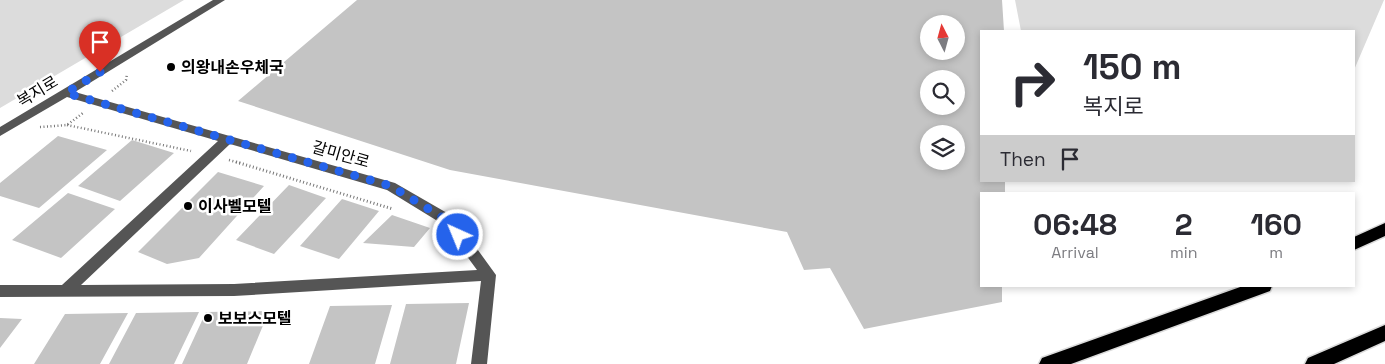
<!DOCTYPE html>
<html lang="en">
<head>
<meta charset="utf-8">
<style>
  body { margin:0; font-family:"Space Grotesk","Noto Sans KR",sans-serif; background:#f2f2f3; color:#2b2b33; height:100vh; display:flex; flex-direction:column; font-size:19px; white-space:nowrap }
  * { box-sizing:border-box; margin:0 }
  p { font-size:16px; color:#7c7c81 }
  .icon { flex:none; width:28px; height:28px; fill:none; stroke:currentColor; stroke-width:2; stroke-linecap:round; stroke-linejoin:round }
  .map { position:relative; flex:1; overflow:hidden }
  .side { position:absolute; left:980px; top:192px; width:375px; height:95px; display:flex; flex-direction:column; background:#fff; border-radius:0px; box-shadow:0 2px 8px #0003 }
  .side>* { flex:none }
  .guide { position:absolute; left:980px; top:30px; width:375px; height:152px; border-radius:0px; box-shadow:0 2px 8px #0003; background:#fff; color:#2b2b33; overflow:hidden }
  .needle { width:32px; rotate:354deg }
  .fabs { position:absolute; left:920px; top:15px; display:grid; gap:10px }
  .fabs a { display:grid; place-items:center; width:45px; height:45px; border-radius:50%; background:#fff; box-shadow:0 2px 8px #0003; font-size:25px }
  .pin { position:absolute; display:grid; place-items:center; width:42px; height:42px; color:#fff; margin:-51px -21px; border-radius:50% 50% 50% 0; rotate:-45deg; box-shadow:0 0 5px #0007 }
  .pin .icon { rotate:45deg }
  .me { position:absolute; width:55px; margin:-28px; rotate:316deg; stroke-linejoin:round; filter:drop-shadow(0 0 4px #0008) }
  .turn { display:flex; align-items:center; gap:18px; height:105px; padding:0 20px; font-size:22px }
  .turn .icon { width:65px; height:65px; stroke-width:2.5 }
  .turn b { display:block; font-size:35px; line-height:42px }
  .then { display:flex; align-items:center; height:48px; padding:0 20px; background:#0003; gap:10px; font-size:19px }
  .eta { display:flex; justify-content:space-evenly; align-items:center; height:85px; text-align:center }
  .eta b { font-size:30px; font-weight:800; line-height:35px }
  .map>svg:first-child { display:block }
</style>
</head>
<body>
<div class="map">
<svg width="1385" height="364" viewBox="0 0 1385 364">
  <rect width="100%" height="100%" fill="#fff"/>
  <path fill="#dcdcdc" d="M 0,0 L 184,0 L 0,108 Z
    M 1015,0 L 1384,0 L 1354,70 L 1354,31 L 1021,31 Z"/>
  <path fill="#c4c4c4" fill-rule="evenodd" d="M 357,0 L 1002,0 L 1004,31 L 981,31 L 981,181 L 1005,181 L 1005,194 L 981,194 L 981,286 L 1002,286 L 1002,302 L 864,329 L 830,268 L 804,270 L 787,232 L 450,170 L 238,101 ZM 929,24 L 956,24 L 956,51 L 929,51 ZM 929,79 L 956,79 L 956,106 L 929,106 ZM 929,134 L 956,134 L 956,161 L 929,161 Z
    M 58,136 L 107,150 L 39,208 L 0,196 L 0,183 Z
    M 132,140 L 174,153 L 120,201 L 78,186 Z
    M 218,172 L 264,186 L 199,258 L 167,264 L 138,252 Z
    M 289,185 L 326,198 L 274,254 L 236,240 Z
    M 68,193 L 115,209 L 61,258 L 12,240 Z
    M 342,199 L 379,211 L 339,259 L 300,246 Z
    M 392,215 L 430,228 L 414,247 L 363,243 Z
    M 469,303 L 456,364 L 390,364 L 406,304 Z
    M 392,305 L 375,364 L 309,364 L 330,306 Z
    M 269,311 L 247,364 L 182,364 L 206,312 Z
    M 199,312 L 174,364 L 109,364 L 136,313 Z
    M 128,313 L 100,364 L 34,364 L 65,314 Z
    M 0,318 L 22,319 L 0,348 Z"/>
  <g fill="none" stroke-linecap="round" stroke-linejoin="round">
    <defs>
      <path id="highway" d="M 1385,223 L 1385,236 L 1354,250 L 1354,237 Z
        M 1243,286 L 1272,286 L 1270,291 L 1071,364 L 1039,364 L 1042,358 Z
        M 1385,325 L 1385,341 L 1334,364 L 1305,364 L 1308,358 Z"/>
    </defs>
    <use href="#highway" stroke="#dbdbdb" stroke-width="3"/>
    <path stroke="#777" stroke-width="2.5" stroke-dasharray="1 2.5" stroke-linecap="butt" d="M 112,91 L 126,80 L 127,74
      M 67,125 L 191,151
      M 40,127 L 67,125 L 83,113
      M 229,160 L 240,163"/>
    <path stroke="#777" stroke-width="3" stroke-dasharray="1 2.5" stroke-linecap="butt" d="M 236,162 L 393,209"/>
    <path fill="#555" fill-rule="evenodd" d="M 213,0 L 225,0 L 75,92 L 395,183 L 454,217 L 496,275 L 487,364 L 471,364 L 481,281 L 234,296 L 0,297 L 0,285 L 62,285 L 218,141 L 67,97 L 0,136 L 0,127 ZM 230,144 L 387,190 L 444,225 L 477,270 L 234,284 L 81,285 Z"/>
    <use href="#highway" fill="#000" fill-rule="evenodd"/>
  </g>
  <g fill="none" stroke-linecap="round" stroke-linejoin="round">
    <path stroke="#2563eb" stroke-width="9" stroke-dasharray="0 16.2" d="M 100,72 L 66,93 L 391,186 L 448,221 L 458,235"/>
  </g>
  <g fill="#000" stroke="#fff" stroke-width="2">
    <circle cx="171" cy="67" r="5"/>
    <circle cx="188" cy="206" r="5"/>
    <circle cx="208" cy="318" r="5"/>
  </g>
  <g text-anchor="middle" stroke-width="5" stroke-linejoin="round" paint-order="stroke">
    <g font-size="16" font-weight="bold" fill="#000" stroke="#fff" text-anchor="start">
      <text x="181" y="73">의왕내손우체국</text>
      <text x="198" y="212">이사벨모텔</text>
      <text x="218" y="324">보보스모텔</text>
    </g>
    <g font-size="16" fill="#000" stroke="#fff">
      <text transform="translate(37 91) rotate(-31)" y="6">복지로</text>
      <text transform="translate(341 154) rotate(16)" y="6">갈미안로</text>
    </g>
  </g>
</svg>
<div class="fabs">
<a><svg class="needle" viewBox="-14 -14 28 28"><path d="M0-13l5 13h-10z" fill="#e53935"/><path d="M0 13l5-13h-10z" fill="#7c7c81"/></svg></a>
<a><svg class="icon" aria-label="search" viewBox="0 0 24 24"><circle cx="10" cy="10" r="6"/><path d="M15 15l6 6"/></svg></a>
<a><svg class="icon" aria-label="layers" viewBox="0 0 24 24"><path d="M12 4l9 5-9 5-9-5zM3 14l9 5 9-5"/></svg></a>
</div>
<div class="pin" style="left:100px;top:72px;background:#d93025"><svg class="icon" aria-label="arrive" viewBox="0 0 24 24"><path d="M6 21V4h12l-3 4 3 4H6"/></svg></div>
<svg class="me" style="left:458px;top:235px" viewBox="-20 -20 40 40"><circle r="17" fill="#2563eb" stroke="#fff" stroke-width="3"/><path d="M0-11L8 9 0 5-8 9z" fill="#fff"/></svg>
<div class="guide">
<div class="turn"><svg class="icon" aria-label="right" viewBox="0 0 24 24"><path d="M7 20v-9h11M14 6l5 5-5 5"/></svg><div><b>150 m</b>복지로</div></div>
<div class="then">Then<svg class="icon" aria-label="arrive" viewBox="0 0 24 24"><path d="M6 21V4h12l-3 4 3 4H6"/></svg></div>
</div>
<section class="side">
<div class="eta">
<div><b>06:48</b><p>Arrival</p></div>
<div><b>2</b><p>min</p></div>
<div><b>160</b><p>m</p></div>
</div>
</section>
</div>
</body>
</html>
